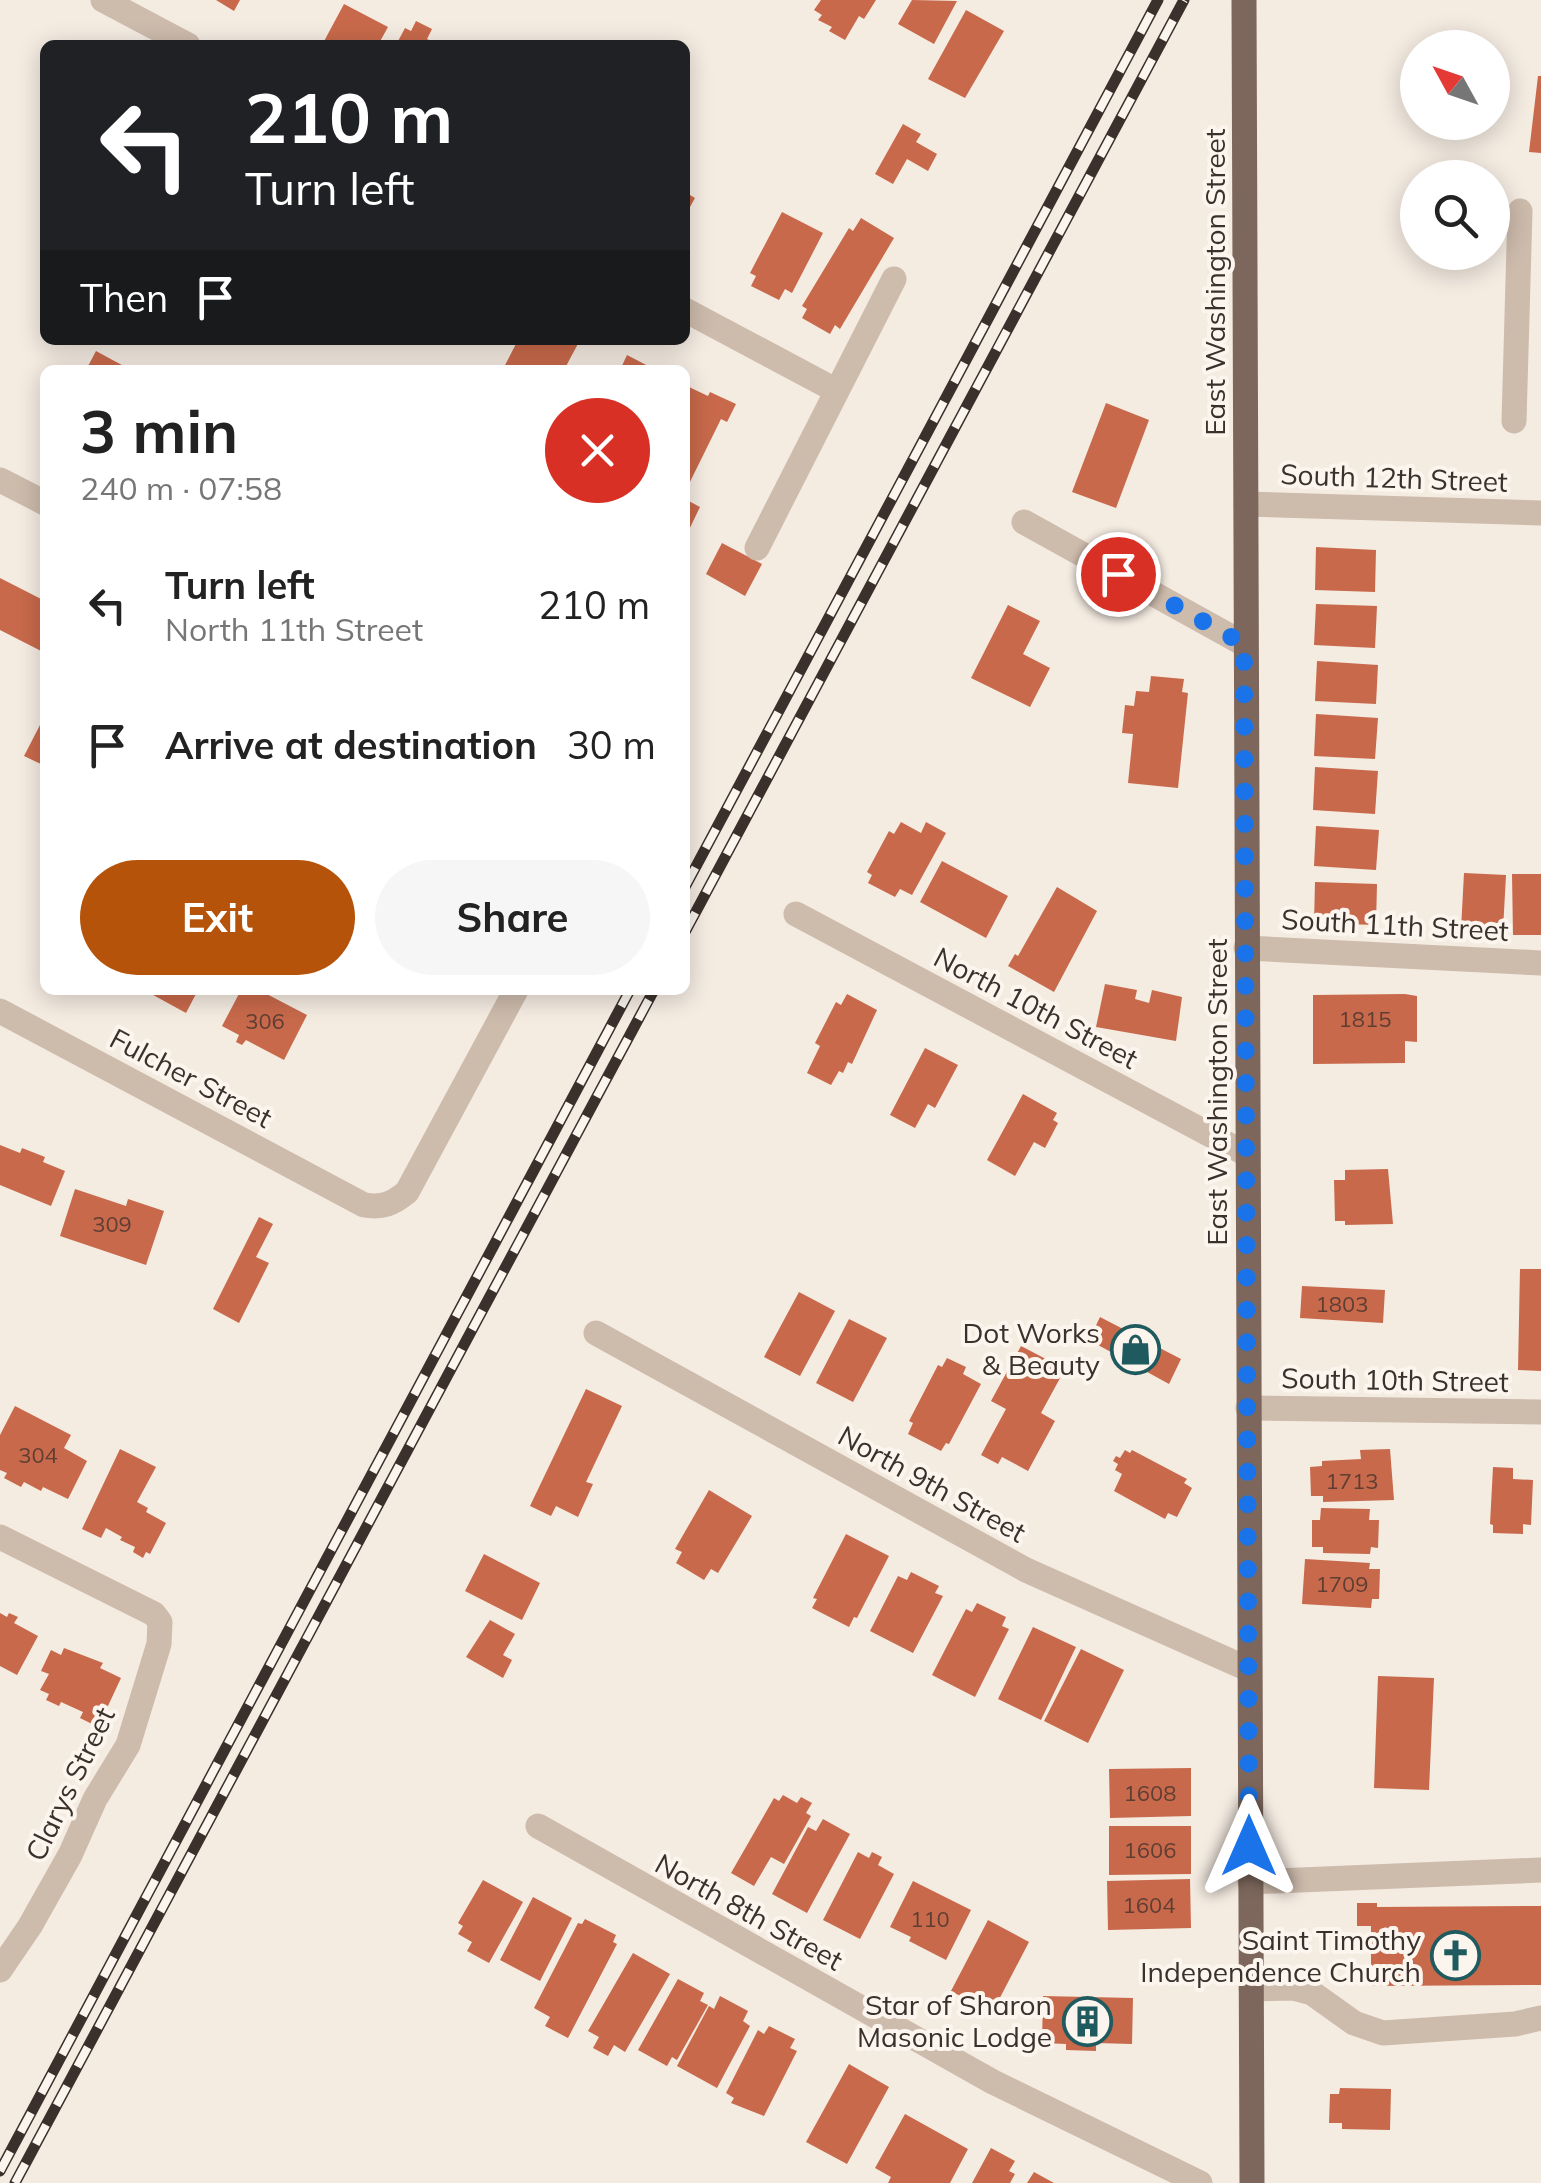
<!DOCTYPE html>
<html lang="en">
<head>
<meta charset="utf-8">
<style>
  body { margin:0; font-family:Mulish,sans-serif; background:#f6f6f6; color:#222; height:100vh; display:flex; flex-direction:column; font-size:38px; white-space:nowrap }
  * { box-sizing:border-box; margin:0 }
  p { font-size:32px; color:#767676 }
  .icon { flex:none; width:55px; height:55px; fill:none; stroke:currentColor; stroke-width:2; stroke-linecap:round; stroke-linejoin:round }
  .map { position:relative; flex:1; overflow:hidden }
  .drawer { position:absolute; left:40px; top:365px; width:650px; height:630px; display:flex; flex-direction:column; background:#fff; border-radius:15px; box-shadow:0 5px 25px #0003 }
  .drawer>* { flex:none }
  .top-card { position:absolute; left:40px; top:40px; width:650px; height:305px; border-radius:15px; box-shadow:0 5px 25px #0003; background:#202124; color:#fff; overflow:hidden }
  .needle { width:65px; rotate:310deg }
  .tools { position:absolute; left:1400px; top:30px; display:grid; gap:20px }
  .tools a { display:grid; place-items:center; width:110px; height:110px; border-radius:50%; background:#fff; box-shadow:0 5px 25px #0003; font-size:50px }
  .pin { position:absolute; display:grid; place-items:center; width:85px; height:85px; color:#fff; margin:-42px; border:5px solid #fff; border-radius:50%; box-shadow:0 2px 10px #0007 }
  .me { position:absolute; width:110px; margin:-55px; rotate:0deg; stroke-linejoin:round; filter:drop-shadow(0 0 8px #0008) }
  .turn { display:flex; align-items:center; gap:35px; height:210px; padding:0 40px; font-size:45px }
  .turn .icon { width:130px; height:130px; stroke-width:2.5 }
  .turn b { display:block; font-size:70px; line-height:85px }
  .then { display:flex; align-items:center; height:95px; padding:0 40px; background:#0003; gap:20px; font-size:38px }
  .round { display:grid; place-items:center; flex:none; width:105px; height:105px; border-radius:52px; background:#f6f6f6 }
  .head { display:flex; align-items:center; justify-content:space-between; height:170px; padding:0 40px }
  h1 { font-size:60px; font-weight:700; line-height:75px }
  .action { display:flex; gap:20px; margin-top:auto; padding:20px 40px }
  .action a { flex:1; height:115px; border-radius:60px; background:#b45309; color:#fff; font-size:40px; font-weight:700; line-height:115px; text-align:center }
  .action a+a { background:#f6f6f6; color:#222 }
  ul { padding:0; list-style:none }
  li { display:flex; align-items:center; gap:30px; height:140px; padding:0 40px }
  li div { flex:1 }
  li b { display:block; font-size:38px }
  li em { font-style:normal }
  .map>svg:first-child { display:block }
</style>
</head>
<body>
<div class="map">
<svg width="1541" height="2183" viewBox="0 0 1541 2183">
  <rect width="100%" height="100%" fill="#f4ebe1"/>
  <path fill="#c8694b" d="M 216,0 L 240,0 L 234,11 Z
    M 821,0 L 876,0 L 864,19 L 859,16 L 845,40 L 829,31 L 832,27 L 818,20 L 822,15 L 814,10 Z
    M 912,0 L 957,1 L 934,44 L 898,24 Z
    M 344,4 L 388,27 L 378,45 L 322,45 Z
    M 966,10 L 1004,31 L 965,98 L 928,79 Z
    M 416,21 L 432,29 L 427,39 L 439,45 L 396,45 L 405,28 L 411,31 Z
    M 1538,76 L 1541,76 L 1541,153 L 1529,152 Z
    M 903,124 L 921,134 L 916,142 L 937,154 L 928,171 L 907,159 L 893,184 L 875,174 Z
    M 685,192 L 695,198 L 685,216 Z
    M 782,212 L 823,233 L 792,293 L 785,289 L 779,300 L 751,286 L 756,276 L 750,273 Z
    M 861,218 L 894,238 L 840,329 L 835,325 L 830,334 L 802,318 L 807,309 L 802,306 L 849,228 L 853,231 Z
    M 518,340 L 580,340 L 564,370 L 506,370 L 503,369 Z
    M 96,351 L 131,370 L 86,370 Z
    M 627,355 L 656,370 L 620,370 Z
    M 689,387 L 708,396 L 710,392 L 736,404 L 727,422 L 721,419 L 685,492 L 685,395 Z
    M 1106,403 L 1149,420 L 1116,508 L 1072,492 Z
    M 685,499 L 700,507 L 685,538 Z
    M 722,543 L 762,564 L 745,596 L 706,574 Z
    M 1316,547 L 1376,550 L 1375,592 L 1315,590 Z
    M 0,578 L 45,601 L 45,653 L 0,630 Z
    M 1316,604 L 1377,606 L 1375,648 L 1314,645 Z
    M 1008,605 L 1040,621 L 1023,654 L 1050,668 L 1030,707 L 971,678 Z
    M 1317,661 L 1378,665 L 1376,704 L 1315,701 Z
    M 1151,676 L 1184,679 L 1182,692 L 1188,693 L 1178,788 L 1128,783 L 1133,734 L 1122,733 L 1125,705 L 1134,706 L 1136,691 L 1149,692 Z
    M 1316,714 L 1378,718 L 1375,759 L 1314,756 Z
    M 40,725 L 45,727 L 45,766 L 24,756 Z
    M 1315,767 L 1378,771 L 1375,814 L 1313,810 Z
    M 901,822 L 921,833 L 926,822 L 946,833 L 912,895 L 900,889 L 895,897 L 868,883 L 872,875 L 867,872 L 889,831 L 894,834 Z
    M 1316,826 L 1379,830 L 1376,870 L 1314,866 Z
    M 942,861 L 1008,896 L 986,938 L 920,902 Z
    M 1464,873 L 1506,875 L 1503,930 L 1461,929 Z
    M 1512,874 L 1541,874 L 1541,935 L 1513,935 Z
    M 1315,882 L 1377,884 L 1376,925 L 1314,923 Z
    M 1057,887 L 1097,911 L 1054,992 L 1008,966 L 1015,954 L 1018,956 Z
    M 1105,984 L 1137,990 L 1135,999 L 1149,1003 L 1152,990 L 1182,997 L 1176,1041 L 1096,1027 Z
    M 144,990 L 198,990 L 186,1013 Z
    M 241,990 L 259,990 L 307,1015 L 284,1060 L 246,1040 L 242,1045 L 236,1042 L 239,1035 L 222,1026 Z
    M 847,994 L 877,1010 L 852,1064 L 848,1062 L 843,1073 L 839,1071 L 831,1085 L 807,1073 L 820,1046 L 815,1043 L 836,1002 L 841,1005 Z
    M 1405,994 L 1417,996 L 1417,1042 L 1405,1041 L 1405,1063 L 1313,1064 L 1313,995 Z
    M 925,1048 L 958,1065 L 935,1108 L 928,1104 L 915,1128 L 890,1115 Z
    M 1023,1094 L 1057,1113 L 1053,1120 L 1058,1123 L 1045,1148 L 1034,1142 L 1015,1176 L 987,1160 Z
    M 0,1145 L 20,1153 L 22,1148 L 45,1157 L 43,1162 L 65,1171 L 51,1206 L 0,1185 Z
    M 1388,1169 L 1393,1224 L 1345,1225 L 1345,1221 L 1335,1221 L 1334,1180 L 1345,1180 L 1345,1170 Z
    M 75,1189 L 126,1206 L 128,1199 L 164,1211 L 146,1265 L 60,1236 Z
    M 259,1217 L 273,1224 L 256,1257 L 269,1263 L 239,1323 L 213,1309 Z
    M 1520,1269 L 1541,1269 L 1541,1371 L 1518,1370 Z
    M 1302,1286 L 1385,1290 L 1383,1323 L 1300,1318 Z
    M 799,1292 L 835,1311 L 800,1376 L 764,1357 Z
    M 1100,1317 L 1181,1359 L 1169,1384 L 1089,1340 Z
    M 849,1319 L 887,1338 L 853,1402 L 816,1383 Z
    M 1021,1346 L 1065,1369 L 1041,1413 L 1055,1421 L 1028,1471 L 1002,1457 L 998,1464 L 981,1455 L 1006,1409 L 991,1401 Z
    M 947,1358 L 966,1367 L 963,1374 L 981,1384 L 949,1444 L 946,1443 L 941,1451 L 908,1434 L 913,1423 L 909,1421 L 938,1365 L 942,1367 Z
    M 586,1389 L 622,1406 L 586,1482 L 593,1484 L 578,1517 L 556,1506 L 551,1516 L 530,1506 Z
    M 15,1406 L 71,1435 L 64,1448 L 87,1461 L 68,1499 L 43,1487 L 41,1491 L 24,1482 L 21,1487 L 4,1478 L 7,1473 L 0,1470 L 0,1435 Z
    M 120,1449 L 156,1467 L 137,1502 L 148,1508 L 146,1512 L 166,1523 L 150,1554 L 146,1552 L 143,1558 L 133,1552 L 135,1547 L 120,1540 L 122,1537 L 106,1528 L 101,1538 L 82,1529 Z
    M 1390,1449 L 1394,1500 L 1323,1502 L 1323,1496 L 1311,1496 L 1310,1467 L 1322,1466 L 1322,1461 L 1361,1459 L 1360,1450 Z
    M 1125,1450 L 1130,1453 L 1132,1450 L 1187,1479 L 1184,1483 L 1192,1488 L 1177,1517 L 1168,1513 L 1165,1519 L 1114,1491 L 1122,1474 L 1115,1470 L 1118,1464 L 1113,1461 L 1116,1456 L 1120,1458 Z
    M 1493,1467 L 1513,1468 L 1513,1479 L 1533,1480 L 1531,1525 L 1523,1524 L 1523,1534 L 1493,1533 L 1493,1525 L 1490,1524 Z
    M 709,1490 L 752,1516 L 718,1573 L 711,1569 L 704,1580 L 676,1563 L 682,1552 L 675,1549 Z
    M 1321,1508 L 1370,1509 L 1369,1520 L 1379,1520 L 1378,1548 L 1371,1547 L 1370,1554 L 1323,1553 L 1323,1547 L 1312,1547 L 1312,1520 L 1320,1520 Z
    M 846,1534 L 889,1556 L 857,1618 L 854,1617 L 849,1627 L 812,1608 L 817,1599 L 813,1598 Z
    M 484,1554 L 540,1583 L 522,1620 L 465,1591 Z
    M 1305,1559 L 1370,1563 L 1369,1569 L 1380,1569 L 1379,1599 L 1372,1599 L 1371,1608 L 1302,1604 Z
    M 911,1572 L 939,1586 L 935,1593 L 943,1596 L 913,1653 L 870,1631 L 898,1576 L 907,1580 Z
    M 977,1603 L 1006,1617 L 1002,1626 L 1009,1629 L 975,1697 L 932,1675 L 966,1609 L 972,1612 Z
    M 0,1613 L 7,1617 L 9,1613 L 18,1617 L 14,1623 L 38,1636 L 17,1675 L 0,1666 Z
    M 490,1620 L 515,1634 L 503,1655 L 512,1660 L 503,1678 L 466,1657 Z
    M 1033,1627 L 1076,1647 L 1041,1720 L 998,1699 Z
    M 64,1648 L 103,1663 L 100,1668 L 121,1678 L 100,1723 L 94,1720 L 92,1724 L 80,1718 L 83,1712 L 61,1702 L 59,1706 L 46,1700 L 49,1694 L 40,1690 L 49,1674 L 41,1671 L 51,1650 L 61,1655 Z
    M 1081,1649 L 1124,1670 L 1088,1743 L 1044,1721 Z
    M 1378,1676 L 1434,1678 L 1429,1790 L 1374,1788 Z
    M 1191,1768 L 1191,1816 L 1110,1818 L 1109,1769 Z
    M 783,1795 L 797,1803 L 801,1797 L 812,1803 L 806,1813 L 811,1816 L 784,1864 L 771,1857 L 754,1886 L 731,1873 L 774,1798 L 779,1801 Z
    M 823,1819 L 850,1834 L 807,1913 L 772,1894 L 808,1827 L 816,1831 Z
    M 1109,1826 L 1191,1826 L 1191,1874 L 1109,1875 Z
    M 858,1852 L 869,1858 L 872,1852 L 882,1857 L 878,1865 L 894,1874 L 860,1939 L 823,1920 Z
    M 1190,1879 L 1191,1928 L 1108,1930 L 1107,1881 Z
    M 483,1880 L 523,1902 L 489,1963 L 467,1951 L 472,1942 L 458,1934 L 463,1926 L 458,1923 Z
    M 913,1881 L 971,1910 L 946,1960 L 909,1941 L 911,1937 L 890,1927 Z
    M 533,1897 L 572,1918 L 540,1981 L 500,1960 Z
    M 1357,1903 L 1377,1903 L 1377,1907 L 1541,1906 L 1541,1985 L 1371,1986 L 1371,1926 L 1357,1926 Z
    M 585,1919 L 616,1935 L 613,1942 L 617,1944 L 568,2038 L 545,2026 L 550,2017 L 534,2008 L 578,1923 L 582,1924 Z
    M 988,1920 L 1029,1942 L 992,2013 L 951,1991 Z
    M 633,1953 L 670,1974 L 625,2052 L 614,2045 L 608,2056 L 593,2048 L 599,2037 L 588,2031 Z
    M 678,1979 L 704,1993 L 700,2001 L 708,2005 L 677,2060 L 672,2057 L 667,2066 L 638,2050 Z
    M 720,1996 L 748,2011 L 743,2021 L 750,2026 L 717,2088 L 677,2066 L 709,2006 L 714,2009 Z
    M 1043,1996 L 1133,1998 L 1132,2044 L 1096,2043 L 1096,2051 L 1066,2050 L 1066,2044 L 1042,2043 Z
    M 769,2026 L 795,2039 L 790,2048 L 797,2051 L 764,2116 L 731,2103 L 734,2098 L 726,2093 L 758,2030 L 764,2034 Z
    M 849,2064 L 889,2087 L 847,2164 L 806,2142 Z
    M 1340,2088 L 1391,2089 L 1390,2130 L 1342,2129 L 1342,2123 L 1329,2123 L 1330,2094 L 1339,2094 Z
    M 905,2114 L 968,2149 L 950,2183 L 888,2183 L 891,2177 L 875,2168 Z
    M 991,2148 L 1015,2161 L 1009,2171 L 1015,2174 L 1010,2183 L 972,2183 Z
    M 1034,2172 L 1054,2183 L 1027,2183 Z"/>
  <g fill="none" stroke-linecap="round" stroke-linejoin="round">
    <path stroke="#cdbbac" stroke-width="25" d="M 103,0 L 188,45
      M 685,310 L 837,391
      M 1514,421 L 1520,211
      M 0,480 L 45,503
      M 1246,504 L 1541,513
      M 1024,522 L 1244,644
      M 757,548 L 894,279
      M 796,914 L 1248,1155
      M 1246,948 L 1541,963
      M 0,1011 L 364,1205 C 383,1208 392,1204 407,1192 L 516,990
      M 596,1333 L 1026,1570 L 1248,1669
      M 1248,1408 L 1541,1412
      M 0,1537 L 154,1614 L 160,1622 L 159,1644 L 128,1745 L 95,1799 L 70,1855 L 30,1926 L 0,1970
      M 538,1826 L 993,2082 L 1200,2183
      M 1250,1882 L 1541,1870
      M 1251,1989 L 1293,1988 L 1312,1993 L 1354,2023 L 1383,2033 L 1515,2024 L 1541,2018"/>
    <path stroke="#7d675c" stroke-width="25" d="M 1244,0 L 1252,2183"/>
    <defs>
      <path id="rail" d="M 685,887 L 1158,0
        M 685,932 L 1184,0
        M 0,2171 L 630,990
        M 15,2183 L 654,990"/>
    </defs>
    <use href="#rail" stroke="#3b302b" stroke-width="11"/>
    <use href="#rail" stroke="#fbf5ee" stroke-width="8" stroke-dasharray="22" stroke-linecap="butt"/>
  </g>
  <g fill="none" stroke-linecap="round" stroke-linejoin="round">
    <path stroke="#1a73e8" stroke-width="18" stroke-dasharray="0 32.4" d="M 1118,574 L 1244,644 L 1249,1846"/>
  </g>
  <defs>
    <symbol id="shop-ring" viewBox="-11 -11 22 22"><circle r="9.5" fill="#fbf5ee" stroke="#1f5a5e" stroke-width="1.5"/><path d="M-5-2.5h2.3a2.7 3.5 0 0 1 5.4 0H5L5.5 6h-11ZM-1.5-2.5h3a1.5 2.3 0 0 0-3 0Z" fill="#1f5a5e"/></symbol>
    <symbol id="church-ring" viewBox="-11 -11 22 22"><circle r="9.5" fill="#fbf5ee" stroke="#1f5a5e" stroke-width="1.5"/><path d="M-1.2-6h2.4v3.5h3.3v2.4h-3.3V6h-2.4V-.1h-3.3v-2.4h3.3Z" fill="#1f5a5e"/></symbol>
    <symbol id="building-ring" viewBox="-11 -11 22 22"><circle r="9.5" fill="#fbf5ee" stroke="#1f5a5e" stroke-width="1.5"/><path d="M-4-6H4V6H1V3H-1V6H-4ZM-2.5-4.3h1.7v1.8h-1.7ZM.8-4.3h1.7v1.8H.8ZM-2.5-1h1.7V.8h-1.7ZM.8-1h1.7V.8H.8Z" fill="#1f5a5e"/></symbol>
  </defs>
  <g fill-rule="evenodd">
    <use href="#shop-ring" x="1108" y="1322" width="55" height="55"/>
    <use href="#church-ring" x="1428" y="1928" width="55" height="55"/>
    <use href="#building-ring" x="1060" y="1994" width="55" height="55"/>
  </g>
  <g text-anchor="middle" stroke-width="8" stroke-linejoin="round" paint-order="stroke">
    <g font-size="22" fill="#5e3e33">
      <text x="1365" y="1027">1815</text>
      <text x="265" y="1029">306</text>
      <text x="112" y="1232">309</text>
      <text x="1342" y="1312">1803</text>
      <text x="38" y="1463">304</text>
      <text x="1352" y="1489">1713</text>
      <text x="1342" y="1592">1709</text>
      <text x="1150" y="1801">1608</text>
      <text x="1150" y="1858">1606</text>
      <text x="1149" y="1913">1604</text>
      <text x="930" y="1927">110</text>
    </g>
    <g font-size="28" fill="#3b302b" stroke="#fbf5ee">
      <text transform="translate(1215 282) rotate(-90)" y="10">East Washington Street</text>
      <text transform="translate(1394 478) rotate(2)" y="10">South 12th Street</text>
      <text transform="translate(1395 925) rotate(3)" y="10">South 11th Street</text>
      <text transform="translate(1036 1008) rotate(28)" y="10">North 10th Street</text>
      <text transform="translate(191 1078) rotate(28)" y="10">Fulcher Street</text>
      <text transform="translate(1217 1092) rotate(-90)" y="10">East Washington Street</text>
      <text transform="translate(1395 1380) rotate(1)" y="10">South 10th Street</text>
      <text transform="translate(932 1484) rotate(29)" y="10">North 9th Street</text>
      <text transform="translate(70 1784) rotate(-64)" y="10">Clarys Street</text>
      <text transform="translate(749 1912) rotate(29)" y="10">North 8th Street</text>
    </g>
    <g font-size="28" fill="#3b302b" stroke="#fbf5ee" text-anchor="end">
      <text x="1100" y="1343">Dot Works<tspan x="1100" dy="32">&amp; Beauty</tspan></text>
      <text x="1421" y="1950">Saint Timothy<tspan x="1421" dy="32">Independence Church</tspan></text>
      <text x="1052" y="2015">Star of Sharon<tspan x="1052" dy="32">Masonic Lodge</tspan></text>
    </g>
  </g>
</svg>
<div class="tools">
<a><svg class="needle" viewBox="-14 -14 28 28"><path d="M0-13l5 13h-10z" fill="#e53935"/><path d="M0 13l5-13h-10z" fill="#767676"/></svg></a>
<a><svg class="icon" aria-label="search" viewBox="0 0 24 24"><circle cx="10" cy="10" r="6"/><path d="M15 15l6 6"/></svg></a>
</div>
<div class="pin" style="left:1118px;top:574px;background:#d93025"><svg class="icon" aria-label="arrive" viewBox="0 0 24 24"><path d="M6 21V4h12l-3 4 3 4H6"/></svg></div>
<svg class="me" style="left:1249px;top:1846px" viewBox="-20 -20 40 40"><path d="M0-17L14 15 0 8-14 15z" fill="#1a73e8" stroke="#fff" stroke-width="4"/></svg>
<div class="top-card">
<div class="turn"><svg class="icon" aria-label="left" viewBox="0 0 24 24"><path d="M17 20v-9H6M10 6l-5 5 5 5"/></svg><div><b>210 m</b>Turn left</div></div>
<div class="then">Then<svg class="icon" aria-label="arrive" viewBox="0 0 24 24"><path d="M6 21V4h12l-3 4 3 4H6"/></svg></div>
</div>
<section class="drawer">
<div class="head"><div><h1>3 min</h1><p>240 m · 07:58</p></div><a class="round" style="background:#d93025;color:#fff"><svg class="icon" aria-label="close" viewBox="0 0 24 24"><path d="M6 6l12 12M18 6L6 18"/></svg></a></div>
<ul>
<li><svg class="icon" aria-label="left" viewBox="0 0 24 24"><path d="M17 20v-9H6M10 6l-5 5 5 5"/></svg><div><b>Turn left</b><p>North 11th Street</p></div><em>210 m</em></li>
<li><svg class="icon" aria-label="arrive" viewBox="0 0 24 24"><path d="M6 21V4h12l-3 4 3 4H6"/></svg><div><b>Arrive at destination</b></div><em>30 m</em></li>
</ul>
<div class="action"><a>Exit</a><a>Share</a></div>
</section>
</div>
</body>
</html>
